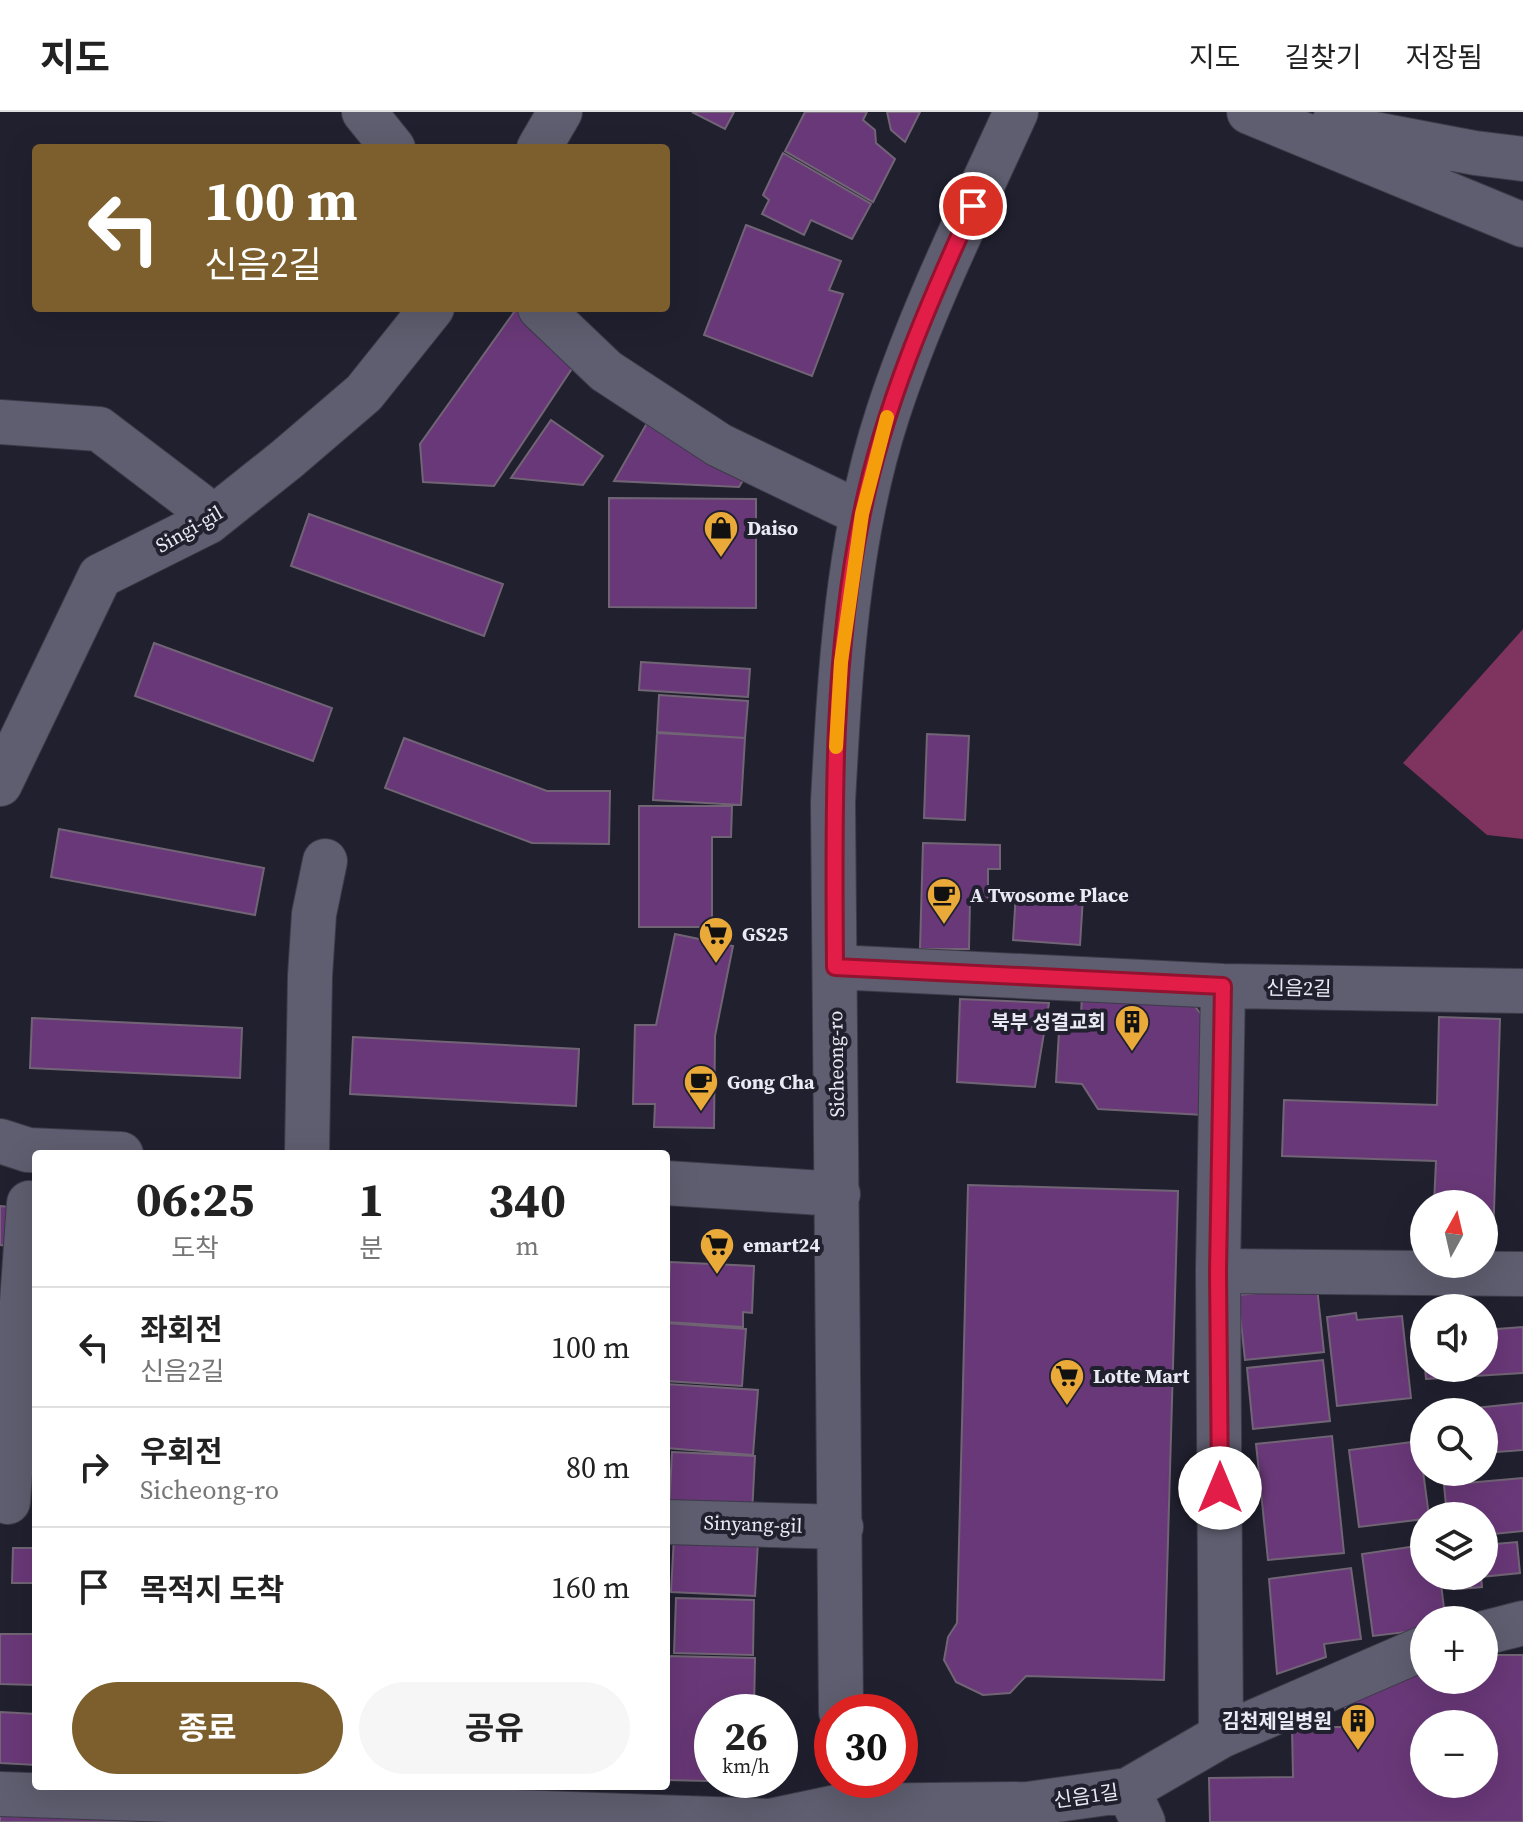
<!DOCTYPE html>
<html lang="ko">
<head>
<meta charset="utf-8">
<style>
  body { margin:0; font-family:"Source Serif 4","Noto Sans KR",serif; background:#f6f6f6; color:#222; height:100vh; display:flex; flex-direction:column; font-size:30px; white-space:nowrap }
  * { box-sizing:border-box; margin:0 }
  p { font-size:26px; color:#767676 }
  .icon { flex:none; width:44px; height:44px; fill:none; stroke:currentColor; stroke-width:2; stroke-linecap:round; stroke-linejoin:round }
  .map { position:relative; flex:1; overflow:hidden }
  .side { position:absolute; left:32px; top:1038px; width:638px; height:640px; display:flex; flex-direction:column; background:#fff; border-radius:8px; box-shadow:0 8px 32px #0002 }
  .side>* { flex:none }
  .top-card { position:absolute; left:32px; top:32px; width:638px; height:168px; border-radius:8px; box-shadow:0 8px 32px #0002; background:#7c5f2c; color:#fff; overflow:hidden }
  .needle { width:52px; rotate:8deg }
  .fabs { position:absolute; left:1410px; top:1078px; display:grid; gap:16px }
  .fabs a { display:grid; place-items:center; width:88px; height:88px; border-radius:50%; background:#fff; box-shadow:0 8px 32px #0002; font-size:40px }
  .speed { position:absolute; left:694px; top:1582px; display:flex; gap:16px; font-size:40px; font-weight:700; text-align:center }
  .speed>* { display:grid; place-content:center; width:104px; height:104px; border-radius:50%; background:#fff; box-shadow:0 8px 32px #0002; line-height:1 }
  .speed small { font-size:20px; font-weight:400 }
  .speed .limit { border:12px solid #d22; background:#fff; color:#111 }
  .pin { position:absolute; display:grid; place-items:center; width:68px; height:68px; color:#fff; margin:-34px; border:4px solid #fff; border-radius:50%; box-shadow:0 2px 8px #0007 }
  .me { position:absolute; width:88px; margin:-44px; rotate:0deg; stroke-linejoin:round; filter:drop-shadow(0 0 6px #0008) }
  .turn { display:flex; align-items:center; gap:28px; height:168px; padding:0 40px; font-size:36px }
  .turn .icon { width:104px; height:104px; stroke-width:2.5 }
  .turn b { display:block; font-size:56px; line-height:68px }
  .eta { display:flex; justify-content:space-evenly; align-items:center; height:136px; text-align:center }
  .eta b { font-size:48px; font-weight:700; line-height:56px }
  .action { display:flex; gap:16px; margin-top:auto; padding:16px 40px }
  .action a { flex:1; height:92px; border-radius:48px; background:#7c5f2c; color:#fff; font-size:32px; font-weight:700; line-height:92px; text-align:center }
  .action a+a { background:#f6f6f6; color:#222 }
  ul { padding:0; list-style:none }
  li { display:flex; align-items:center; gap:24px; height:120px; padding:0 40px; border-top:2px solid #e0e0e0 }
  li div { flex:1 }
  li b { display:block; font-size:30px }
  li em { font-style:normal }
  header { display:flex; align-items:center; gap:48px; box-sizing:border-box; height:112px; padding:0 40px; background:#fff; border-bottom:2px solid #e0e0e0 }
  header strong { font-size:38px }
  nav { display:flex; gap:44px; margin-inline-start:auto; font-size:28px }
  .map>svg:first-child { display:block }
</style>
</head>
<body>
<header>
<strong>지도</strong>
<nav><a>지도</a><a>길찾기</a><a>저장됨</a></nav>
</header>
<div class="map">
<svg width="1523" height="1710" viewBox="0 0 1523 1710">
  <rect width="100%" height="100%" fill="#21202f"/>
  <path fill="#7e345e" d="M 1523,517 L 1523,727 L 1487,723 L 1403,651 Z"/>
  <path fill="#693878" stroke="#716575" stroke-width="2" fill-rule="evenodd" d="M 692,0 L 734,0 L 725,17 Z
    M 805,0 L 867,0 L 863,8 L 875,18 L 876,31 L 895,47 L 873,90 L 785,39 Z
    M 887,0 L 920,0 L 905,30 L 891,18 Z
    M 783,41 L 871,92 L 852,127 L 811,108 L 804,123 L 762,102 L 769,88 L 763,83 Z
    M 746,113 L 841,149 L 829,178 L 843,182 L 812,264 L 704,223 Z
    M 517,196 L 526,196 L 575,252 L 494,374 L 423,370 L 420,332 Z
    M 551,308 L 603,344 L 583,373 L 511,366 Z
    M 647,311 L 745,365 L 739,375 L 614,369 Z
    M 609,386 L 756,387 L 756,496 L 609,495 Z
    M 309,402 L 503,472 L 484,524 L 291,454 Z
    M 154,531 L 332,596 L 313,649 L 135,584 Z
    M 641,550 L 750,557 L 748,585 L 639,578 Z
    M 659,583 L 748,589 L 745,626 L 657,620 Z
    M 657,621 L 745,626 L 741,693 L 653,688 Z
    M 927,622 L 969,624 L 965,708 L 924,706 Z
    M 404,626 L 547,679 L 610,679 L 609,732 L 532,731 L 385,676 Z
    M 639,694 L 732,694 L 731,725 L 712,725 L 712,815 L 639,815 Z
    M 59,717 L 264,756 L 255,803 L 51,765 Z
    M 923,731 L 1000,733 L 1000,757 L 988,757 L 988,789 L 970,789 L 969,837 L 920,837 Z
    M 1016,781 L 1083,785 L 1080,833 L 1013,828 Z
    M 675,822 L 733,834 L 715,924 L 714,1016 L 654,1015 L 655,992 L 633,992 L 635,913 L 656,913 Z
    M 1082,881 L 1189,887 L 1208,911 L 1203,1003 L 1098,997 L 1082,972 L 1056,970 L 1060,902 L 1081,904 Z
    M 960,887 L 1049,891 L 1035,975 L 957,970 Z
    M 1439,905 L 1500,907 L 1493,1131 L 1484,1131 L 1484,1092 L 1434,1092 L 1436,1049 L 1282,1044 L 1284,988 L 1437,993 Z
    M 32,906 L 242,916 L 240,966 L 30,956 Z
    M 353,925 L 579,937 L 576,994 L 350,982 Z
    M 968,1073 L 1178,1079 L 1164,1568 L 1026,1564 L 1010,1581 L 983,1583 L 956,1570 L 944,1548 L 948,1525 L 957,1511 Z
    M 0,1094 L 20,1096 L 16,1135 L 0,1133 Z
    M 670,1150 L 754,1154 L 752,1201 L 743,1200 L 743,1215 L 667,1210 Z
    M 1317,1175 L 1324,1240 L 1245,1248 L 1238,1183 Z
    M 1356,1201 L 1357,1208 L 1402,1204 L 1411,1286 L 1337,1294 L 1327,1205 Z
    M 666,1211 L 746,1217 L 742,1274 L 666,1269 Z
    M 1523,1215 L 1523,1261 L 1426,1267 L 1425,1256 L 1484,1256 L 1484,1218 Z
    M 1323,1248 L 1330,1309 L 1253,1317 L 1247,1256 Z
    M 666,1272 L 758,1278 L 753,1343 L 666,1336 Z
    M 1523,1291 L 1523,1338 L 1484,1341 L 1484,1300 L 1436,1300 Z
    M 22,1321 L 36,1321 L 36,1369 L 20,1369 Z
    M 1332,1324 L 1344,1441 L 1268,1448 L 1256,1332 Z
    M 1419,1329 L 1429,1404 L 1424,1404 L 1424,1407 L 1359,1415 L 1349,1338 Z
    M 672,1340 L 755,1344 L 752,1402 L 669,1398 Z
    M 1523,1366 L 1523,1419 L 1484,1423 L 1484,1404 L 1447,1404 L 1444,1373 Z
    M 674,1424 L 758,1429 L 755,1484 L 671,1480 Z
    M 1517,1430 L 1520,1461 L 1481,1465 L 1482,1475 L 1460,1477 L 1459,1464 L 1484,1464 L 1484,1433 Z
    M 1424,1433 L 1424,1464 L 1440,1464 L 1444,1496 L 1428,1508 L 1424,1508 L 1424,1511 L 1414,1519 L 1373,1524 L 1362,1442 Z
    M 13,1436 L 36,1436 L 36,1471 L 12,1471 Z
    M 1351,1456 L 1361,1527 L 1324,1532 L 1326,1545 L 1277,1562 L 1269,1467 Z
    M 676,1486 L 754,1488 L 753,1543 L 674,1541 Z
    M 0,1522 L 36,1522 L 35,1573 L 0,1572 Z
    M 1484,1543 L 1523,1543 L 1523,1710 L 1210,1710 L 1209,1666 L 1293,1665 L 1292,1615 L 1346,1615 L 1345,1584 L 1424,1552 L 1424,1568 L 1484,1568 ZM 1424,1612 L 1484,1612 L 1484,1672 L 1424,1672 Z
    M 667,1544 L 755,1546 L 754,1600 L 712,1600 L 712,1668 L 752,1668 L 752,1670 L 666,1668 Z
    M 0,1600 L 36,1602 L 36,1653 L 0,1651 Z
    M 0,1700 L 209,1710 L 0,1710 Z"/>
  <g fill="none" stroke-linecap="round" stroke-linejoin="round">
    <defs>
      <path id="minor" d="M 364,0 L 393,36
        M 1249,0 L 1523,113
        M 1332,14 L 1475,41 L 1523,47
        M 539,36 L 560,0
        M 540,196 L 606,259 L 719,333 L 862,402
        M 0,310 L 99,317 L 199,393 L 208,410
        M 0,672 L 100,464 L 208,410 L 287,347 L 364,281 L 432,196
        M 835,855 L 1223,874 L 1523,879
        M 0,1029 L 28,1038 L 121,1042
        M 307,1042 L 310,864 L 314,802 L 325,749
        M 666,1071 L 838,1082
        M 1218,1159 L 1523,1162
        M 8,1390 L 29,1091
        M 666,1410 L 841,1415
        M 1484,1521 L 1523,1511
        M 841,1600 L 833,690 C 840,559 847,426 888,301 C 922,197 971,99 1016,0
        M 1221,1624 L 1218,1159 L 1223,874
        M 1128,1678 L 1143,1710
        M 0,1682 L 770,1709 L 841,1694 L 1028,1692 L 1128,1678 L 1221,1624 L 1424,1536"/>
    </defs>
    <use href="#minor" stroke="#3c3b48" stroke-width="46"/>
    <use href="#minor" stroke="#5f5e70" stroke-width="44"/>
  </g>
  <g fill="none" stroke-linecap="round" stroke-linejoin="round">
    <defs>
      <path id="route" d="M 973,94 C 928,192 884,294 862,401 C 831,550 834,704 835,855 L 1223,874 L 1218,1159 L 1220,1376"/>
    </defs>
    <use href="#route" stroke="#92132f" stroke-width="20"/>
    <use href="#route" stroke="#e11d48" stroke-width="14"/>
    <path stroke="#f59e0b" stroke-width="14" d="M 836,635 L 841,550 L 862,402 L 887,305"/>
  </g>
  <defs>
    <symbol id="shop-pin" viewBox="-11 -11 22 30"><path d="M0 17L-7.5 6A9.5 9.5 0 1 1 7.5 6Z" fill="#eaaa39" stroke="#21202f"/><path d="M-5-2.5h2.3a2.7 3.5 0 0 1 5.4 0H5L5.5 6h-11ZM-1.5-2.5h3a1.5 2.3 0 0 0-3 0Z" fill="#111"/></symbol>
    <symbol id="cafe-pin" viewBox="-11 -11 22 30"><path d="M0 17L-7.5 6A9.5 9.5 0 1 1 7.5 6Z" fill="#eaaa39" stroke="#21202f"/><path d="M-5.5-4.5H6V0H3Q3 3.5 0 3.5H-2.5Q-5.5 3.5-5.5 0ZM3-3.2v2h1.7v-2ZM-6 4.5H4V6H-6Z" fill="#111"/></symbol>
    <symbol id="supermarket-pin" viewBox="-11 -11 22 30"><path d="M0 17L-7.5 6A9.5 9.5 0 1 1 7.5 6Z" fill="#eaaa39" stroke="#21202f"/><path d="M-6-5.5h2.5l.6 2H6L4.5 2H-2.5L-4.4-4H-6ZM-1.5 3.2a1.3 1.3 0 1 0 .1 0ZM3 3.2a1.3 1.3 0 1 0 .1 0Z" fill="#111"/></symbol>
    <symbol id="building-pin" viewBox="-11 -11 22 30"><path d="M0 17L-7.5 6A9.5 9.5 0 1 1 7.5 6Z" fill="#eaaa39" stroke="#21202f"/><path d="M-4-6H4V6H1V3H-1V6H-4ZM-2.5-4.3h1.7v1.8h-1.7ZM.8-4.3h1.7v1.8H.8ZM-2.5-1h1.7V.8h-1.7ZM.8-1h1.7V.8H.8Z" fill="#111"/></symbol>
  </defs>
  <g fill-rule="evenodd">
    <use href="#shop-pin" x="701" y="396" width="40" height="54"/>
    <use href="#cafe-pin" x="924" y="763" width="40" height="54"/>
    <use href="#supermarket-pin" x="696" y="802" width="40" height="54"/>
    <use href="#building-pin" x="1112" y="890" width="40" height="54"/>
    <use href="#cafe-pin" x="681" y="950" width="40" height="54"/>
    <use href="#supermarket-pin" x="697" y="1113" width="40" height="54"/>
    <use href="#supermarket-pin" x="1047" y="1244" width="40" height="54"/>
    <use href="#building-pin" x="1338" y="1589" width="40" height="54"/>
  </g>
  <g text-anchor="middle" stroke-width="8" stroke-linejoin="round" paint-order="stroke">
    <g font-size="20" font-weight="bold" fill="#eaeaf4" stroke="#21202f" text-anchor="start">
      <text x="747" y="423">Daiso</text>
      <text x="970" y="790">A Twosome Place</text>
      <text x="742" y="829">GS25</text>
      <text x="1106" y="917" text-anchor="end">북부 성결교회</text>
      <text x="727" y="977">Gong Cha</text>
      <text x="743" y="1140">emart24</text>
      <text x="1093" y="1271">Lotte Mart</text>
      <text x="1332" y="1616" text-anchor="end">김천제일병원</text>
    </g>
    <g font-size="20" fill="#eaeaf4" stroke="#21202f">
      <text transform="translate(189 417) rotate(-30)" y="7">Singi-gil</text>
      <text transform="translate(1299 876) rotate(1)" y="7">신음2길</text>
      <text transform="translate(836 952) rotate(-91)" y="7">Sicheong-ro</text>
      <text transform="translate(753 1412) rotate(2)" y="7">Sinyang-gil</text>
      <text transform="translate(1086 1684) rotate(-8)" y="7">신음1길</text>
    </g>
  </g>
</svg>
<div class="fabs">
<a><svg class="needle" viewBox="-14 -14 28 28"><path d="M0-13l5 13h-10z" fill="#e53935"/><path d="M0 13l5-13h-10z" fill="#767676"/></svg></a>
<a><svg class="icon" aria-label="sound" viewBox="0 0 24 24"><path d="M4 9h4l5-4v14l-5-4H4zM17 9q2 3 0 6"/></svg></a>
<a><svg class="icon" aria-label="search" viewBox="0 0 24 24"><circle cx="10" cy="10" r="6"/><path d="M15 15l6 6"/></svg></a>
<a><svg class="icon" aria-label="layers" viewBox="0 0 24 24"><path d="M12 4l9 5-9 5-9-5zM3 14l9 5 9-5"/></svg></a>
<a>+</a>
<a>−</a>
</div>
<div class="speed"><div>26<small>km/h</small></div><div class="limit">30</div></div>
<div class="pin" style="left:973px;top:94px;background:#d93025"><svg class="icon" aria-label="arrive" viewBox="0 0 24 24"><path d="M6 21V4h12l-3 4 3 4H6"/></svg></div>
<svg class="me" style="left:1220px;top:1376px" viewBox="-20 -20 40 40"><circle r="19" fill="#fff"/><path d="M0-13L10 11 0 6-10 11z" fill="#e11d48"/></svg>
<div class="top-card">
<div class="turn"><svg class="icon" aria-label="left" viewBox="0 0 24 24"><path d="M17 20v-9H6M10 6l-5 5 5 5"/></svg><div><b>100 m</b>신음2길</div></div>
</div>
<section class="side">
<div class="eta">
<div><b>06:25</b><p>도착</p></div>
<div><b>1</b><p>분</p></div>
<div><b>340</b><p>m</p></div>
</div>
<ul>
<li><svg class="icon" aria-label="left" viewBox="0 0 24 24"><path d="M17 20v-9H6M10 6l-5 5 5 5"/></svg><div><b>좌회전</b><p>신음2길</p></div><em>100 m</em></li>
<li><svg class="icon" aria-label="right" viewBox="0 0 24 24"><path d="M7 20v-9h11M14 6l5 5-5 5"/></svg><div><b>우회전</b><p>Sicheong-ro</p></div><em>80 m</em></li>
<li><svg class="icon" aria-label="arrive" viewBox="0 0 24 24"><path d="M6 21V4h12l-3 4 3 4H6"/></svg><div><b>목적지 도착</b></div><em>160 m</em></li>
</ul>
<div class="action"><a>종료</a><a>공유</a></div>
</section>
</div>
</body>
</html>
